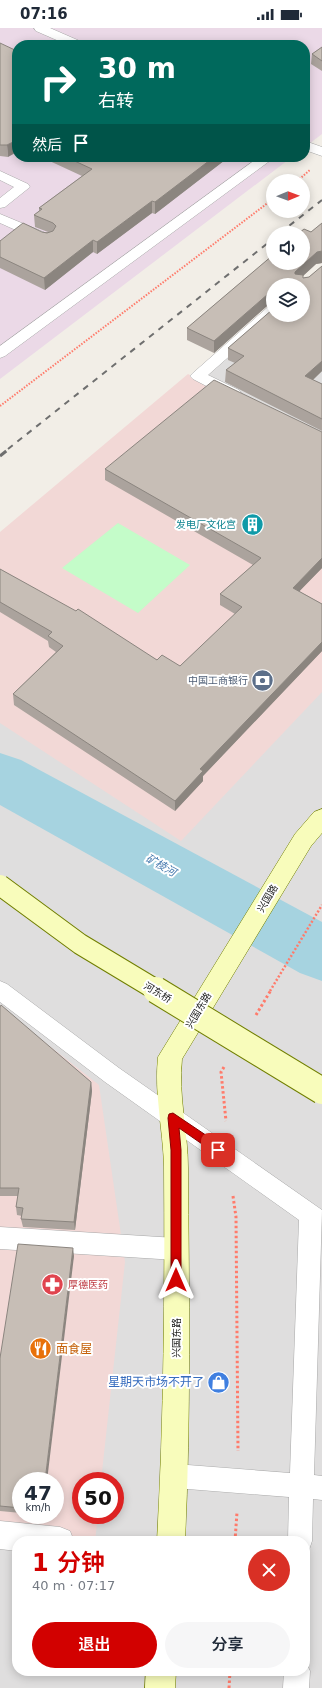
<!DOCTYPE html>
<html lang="zh">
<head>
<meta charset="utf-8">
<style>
  body { margin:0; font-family:"DejaVu Sans","Noto Sans SC",sans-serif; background:#f6f6f7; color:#1f2937; height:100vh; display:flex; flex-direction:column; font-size:15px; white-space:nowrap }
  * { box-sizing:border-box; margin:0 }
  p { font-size:13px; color:#747a83 }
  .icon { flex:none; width:22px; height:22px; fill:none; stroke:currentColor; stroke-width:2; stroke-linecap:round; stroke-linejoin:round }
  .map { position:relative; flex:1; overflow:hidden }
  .side { position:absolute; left:12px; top:1508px; width:298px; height:140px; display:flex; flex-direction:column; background:#fff; border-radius:16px; box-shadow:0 2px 10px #0003 }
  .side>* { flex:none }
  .hud { position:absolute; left:12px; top:12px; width:298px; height:122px; border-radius:16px; box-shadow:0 2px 10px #0003; background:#00695c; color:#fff; overflow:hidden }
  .needle { width:26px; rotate:89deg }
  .fabs { position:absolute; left:266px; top:146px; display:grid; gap:8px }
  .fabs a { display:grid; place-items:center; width:44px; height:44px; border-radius:50%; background:#fff; box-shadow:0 2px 10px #0003; font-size:20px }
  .speed { position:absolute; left:12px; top:1444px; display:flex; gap:8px; font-size:20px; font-weight:700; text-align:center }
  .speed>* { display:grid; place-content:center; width:52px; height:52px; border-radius:50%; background:#fff; box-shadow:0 2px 10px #0003; line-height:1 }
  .speed small { font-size:10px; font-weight:400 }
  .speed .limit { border:6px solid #d22; background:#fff; color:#111 }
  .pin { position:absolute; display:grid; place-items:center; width:34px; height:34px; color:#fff; margin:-17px; border-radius:8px; box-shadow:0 2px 6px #0006 }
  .me { position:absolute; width:44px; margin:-22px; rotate:0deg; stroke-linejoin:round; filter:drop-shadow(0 0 3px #0008) }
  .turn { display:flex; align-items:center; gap:14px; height:84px; padding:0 20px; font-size:18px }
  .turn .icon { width:52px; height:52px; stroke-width:2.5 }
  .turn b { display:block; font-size:28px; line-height:34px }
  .then { display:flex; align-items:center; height:38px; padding:0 20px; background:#0003; gap:8px; font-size:15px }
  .round { display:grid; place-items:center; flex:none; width:42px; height:42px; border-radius:21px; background:#f6f6f7 }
  .overview { display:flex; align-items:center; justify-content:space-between; height:68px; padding:0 20px }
  h1 { font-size:24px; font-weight:600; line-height:30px; color:#d20100 }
  .cta { display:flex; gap:8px; margin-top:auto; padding:8px 20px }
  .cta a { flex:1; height:46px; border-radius:24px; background:#d20100; color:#fff; font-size:16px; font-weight:600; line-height:46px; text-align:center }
  .cta a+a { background:#f6f6f7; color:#1f2937 }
  .status { display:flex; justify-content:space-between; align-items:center; height:28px; padding:0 20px; background:#fff; direction:ltr }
  .status svg { height:11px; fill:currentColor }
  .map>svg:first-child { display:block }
</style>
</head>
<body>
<div class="status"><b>07:16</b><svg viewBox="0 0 49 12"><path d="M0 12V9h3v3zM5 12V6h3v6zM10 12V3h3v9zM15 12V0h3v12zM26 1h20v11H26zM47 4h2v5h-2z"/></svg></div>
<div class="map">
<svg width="322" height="1660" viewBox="0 0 322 1660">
  <rect width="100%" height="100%" fill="#f2eee7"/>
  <path fill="#dfdede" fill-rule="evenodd" d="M 322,247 L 322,1660 L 0,1660 L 0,520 L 275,287 L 303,287 ZM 21,1453 L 55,1453 L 55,1487 L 21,1487 ZM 81,1453 L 115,1453 L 115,1487 L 81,1487 ZM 17,1513 L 305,1513 L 305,1643 L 17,1643 Z"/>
  <path fill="#f2d8d6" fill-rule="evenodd" d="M 188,346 L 322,415 L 322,664 L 181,813 L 0,695 L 0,504 Z
    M 0,979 L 99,1057 L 125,1234 L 101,1453 L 81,1453 L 81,1487 L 98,1487 L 95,1513 L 0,1503 ZM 21,1453 L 55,1453 L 55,1487 L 21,1487 Z"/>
  <path fill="#ebd9e7" d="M 0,0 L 322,0 L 322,106 L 305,119 L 305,17 L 17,17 L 17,129 L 292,129 L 0,351 Z"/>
  <path fill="#c4fcc9" d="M 118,495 L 190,537 L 138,585 L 62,540 Z"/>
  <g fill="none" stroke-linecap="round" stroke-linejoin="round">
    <path fill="#a6d3e0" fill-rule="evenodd" d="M 0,725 L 21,732 L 322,894 L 322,953 L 300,945 L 0,777 Z"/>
    <defs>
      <path id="service" d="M 34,0 L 50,0 L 82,14 L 84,17 L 68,17 L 36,3 Z
        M 305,113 L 322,119 L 322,128 L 305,122 Z
        M 259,129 L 275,129 L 5,328 L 0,330 L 0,318 Z
        M 0,143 L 28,156 L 30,159 L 5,179 L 0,180 L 0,170 L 14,159 L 0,152 Z
        M 0,186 L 48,206 L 50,209 L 48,212 L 43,213 L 38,212 L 0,195 Z
        M 273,277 L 273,287 L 276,287 L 208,347 L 239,362 L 242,366 L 239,370 L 234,371 L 229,370 L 193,351 L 190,348 L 193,345 L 268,279 Z
        M 0,953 L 7,956 L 119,1040 L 322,1182 L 314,1447 L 322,1448 L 322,1472 L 313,1471 L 312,1513 L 309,1522 L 305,1523 L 305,1513 L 288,1513 L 289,1469 L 175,1460 L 166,1457 L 163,1448 L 166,1439 L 175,1436 L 290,1445 L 299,1192 L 105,1054 L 0,974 Z
        M 0,1199 L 176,1210 L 184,1213 L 187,1221 L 184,1229 L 176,1232 L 0,1221 Z
        M 305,1633 L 310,1643 L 309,1660 L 283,1660 L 284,1643 L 305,1643 Z"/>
      <path id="minor" d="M 0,1493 L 60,1499 L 70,1503 L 74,1513 L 17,1513 L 17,1523 L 0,1521 Z"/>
      <path id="secondary" d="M 322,781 L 322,805 L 311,818 L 182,1031 C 178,1068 188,1103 188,1140 C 189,1264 191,1389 185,1513 L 157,1513 C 164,1388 165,1263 164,1138 C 163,1101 154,1066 158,1029 L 295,806 L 314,784 Z
        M 146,1643 L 176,1643 L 175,1660 L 145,1660 Z"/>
    </defs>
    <use href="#service" stroke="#a8a8a8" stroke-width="1"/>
    <use href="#minor" stroke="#a8a8a8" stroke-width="1"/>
    <use href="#secondary" stroke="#717f01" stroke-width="1"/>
    <path stroke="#ff7b6b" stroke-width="2" stroke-dasharray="1.5 1.5" stroke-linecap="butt" d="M 297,153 L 310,142
      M 0,378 L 273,171"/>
    <path stroke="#ff7b6b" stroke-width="2.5" stroke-dasharray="2 2" stroke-linecap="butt" d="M 270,963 L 322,877"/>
    <path stroke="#ff7b6b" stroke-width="3" stroke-dasharray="2.5 2.5" stroke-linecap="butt" d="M 256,987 L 271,962
      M 224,1039 L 221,1044 L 226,1093
      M 233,1168 L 236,1189 L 238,1423
      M 235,1513 L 237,1484
      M 229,1660 L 230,1643"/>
    <use href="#service" fill="#fff" fill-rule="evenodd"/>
    <use href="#minor" fill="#fff" fill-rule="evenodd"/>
    <use href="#secondary" fill="#f8fcbb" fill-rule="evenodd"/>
    <path stroke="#6f6f6f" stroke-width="2" stroke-dasharray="6 6" stroke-linecap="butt" d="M 280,205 L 322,172
      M 8,421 L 273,211"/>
    <path stroke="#6f6f6f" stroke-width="3" stroke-dasharray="8 8" stroke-linecap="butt" d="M 0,428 L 10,420"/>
    <defs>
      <path id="secondary-bridge-far1" d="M 0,857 L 80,916 L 158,963"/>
      <path id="secondary-bridge" d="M 156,962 L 322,1063"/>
    </defs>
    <use href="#secondary-bridge-far1" stroke="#717f01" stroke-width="22" stroke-linecap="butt"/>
    <use href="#secondary-bridge" stroke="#717f01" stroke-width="28" stroke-linecap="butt"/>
    <use href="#secondary-bridge-far1" stroke="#f8fcbb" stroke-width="20"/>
    <use href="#secondary-bridge" stroke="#f8fcbb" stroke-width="26"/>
  </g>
  <path fill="#aba39d" d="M 0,15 L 8,129 L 0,128 Z
    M 322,19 L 322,43 L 311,36 L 312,26 Z
    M 41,129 L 225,129 L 225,132 L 155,186 L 152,185 L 97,226 L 93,224 L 45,262 L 0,240 L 0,213 L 42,204 L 48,204 L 35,199 L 34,187 L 39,183 L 39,180 L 82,148 Z
    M 322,195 L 322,235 L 316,236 L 303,248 L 303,250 L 309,249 L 322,238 L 322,343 L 313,352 L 322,356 L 322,403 L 225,354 L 226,342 L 235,335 L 228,332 L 228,320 L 273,281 L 273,287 L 303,287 L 303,257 L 273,257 L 273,276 L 267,278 L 214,325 L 187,312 L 187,300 L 273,227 L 273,235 L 303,235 L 303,205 L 299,205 L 304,201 L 311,204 Z
    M 322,404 L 322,540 L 299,563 L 322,576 L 322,623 L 203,748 L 203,753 L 175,783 L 14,677 L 13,666 L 56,624 L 49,619 L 48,613 L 0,584 L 0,541 L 157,632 L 180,638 L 235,586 L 220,577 L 220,566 L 253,537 L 105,452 L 105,441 Z
    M 0,979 L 91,1054 L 92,1063 L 75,1202 L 23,1199 L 21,1191 L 22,1188 L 17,1187 L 16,1179 L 18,1168 L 0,1168 Z
    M 74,1228 L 21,1453 L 21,1485 L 0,1483 L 0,1330 Z"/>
  <path fill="#8b857f" d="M 17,112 L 17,124 L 8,129 L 7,117 Z
    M 214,129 L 225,129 L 225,132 L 155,186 L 155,174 Z
    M 152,173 L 152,185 L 97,226 L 97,214 Z
    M 93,212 L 93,224 L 45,262 L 44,250 Z
    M 322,223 L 322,235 L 316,236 L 294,256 L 295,244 L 317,224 Z
    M 273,265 L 273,276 L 267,278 L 214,325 L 214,313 L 268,266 Z
    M 322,333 L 322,343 L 304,360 L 305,348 Z
    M 322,530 L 322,540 L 292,571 L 293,560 Z
    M 322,614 L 322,623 L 203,748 L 203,753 L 175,783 L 175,773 L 200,741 Z
    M 91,1054 L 92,1063 L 75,1202 L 74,1194 Z
    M 73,1220 L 74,1228 L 47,1453 L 45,1453 Z"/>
  <path fill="#c7beb6" stroke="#8b857f" d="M 0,15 L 17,23 L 17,112 L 7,117 L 0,117 Z
    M 34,15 L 39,17 L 31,17 Z
    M 322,19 L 322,33 L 312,26 Z
    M 66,129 L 214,129 L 155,174 L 152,173 L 97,214 L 93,212 L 44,250 L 0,229 L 0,213 L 23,195 L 42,204 L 47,205 L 53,203 L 56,198 L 53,195 L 34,187 L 42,181 L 39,180 L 92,141 Z
    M 322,195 L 322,223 L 317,224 L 295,244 L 295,246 L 303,247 L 303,250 L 309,249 L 322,238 L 322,333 L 305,348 L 322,356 L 322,391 L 226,342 L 244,328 L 228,320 L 273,281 L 273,287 L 303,287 L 303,257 L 273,257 L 273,265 L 268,266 L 214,313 L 187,300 L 273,227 L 273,235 L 303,235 L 303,205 L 299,205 L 304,201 L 311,204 Z
    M 214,352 L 322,404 L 322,530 L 293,560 L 322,576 L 322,614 L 200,741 L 203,743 L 175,773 L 13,666 L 63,618 L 48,608 L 52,604 L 0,574 L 0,541 L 76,583 L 78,581 L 157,632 L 162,627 L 180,638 L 242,579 L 220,566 L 261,530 L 105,441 Z
    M 1,977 L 91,1054 L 74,1194 L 21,1191 L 23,1180 L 16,1179 L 19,1160 L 0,1160 L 0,979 Z
    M 18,1216 L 73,1220 L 45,1453 L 21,1453 L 21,1480 L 0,1478 L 0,1330 Z"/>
  <path fill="#d20100" stroke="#880100" d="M 173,1085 L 222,1118 L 224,1122 L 222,1125 L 218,1127 L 215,1125 L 179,1100 L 181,1122 L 181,1252 L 180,1255 L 176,1257 L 172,1255 L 171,1252 L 171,1122 L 168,1090 L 169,1086 Z"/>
  <defs>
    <symbol id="building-disc" viewBox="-11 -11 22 22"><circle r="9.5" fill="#0f9aa8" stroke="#fff"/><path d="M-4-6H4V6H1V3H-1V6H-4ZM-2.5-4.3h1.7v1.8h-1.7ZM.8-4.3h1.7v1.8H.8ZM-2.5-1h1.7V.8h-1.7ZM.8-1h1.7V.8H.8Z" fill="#fff"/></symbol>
    <symbol id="bank-disc" viewBox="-11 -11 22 22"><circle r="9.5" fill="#5c6f8a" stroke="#fff"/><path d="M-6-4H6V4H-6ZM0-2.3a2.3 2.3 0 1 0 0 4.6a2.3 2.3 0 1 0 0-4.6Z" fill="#fff"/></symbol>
    <symbol id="pharmacy-disc" viewBox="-11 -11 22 22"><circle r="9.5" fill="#e0444e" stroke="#fff"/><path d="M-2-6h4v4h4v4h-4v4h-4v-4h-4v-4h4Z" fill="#fff"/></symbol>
    <symbol id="restaurant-disc" viewBox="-11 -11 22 22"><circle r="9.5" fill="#e8710a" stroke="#fff"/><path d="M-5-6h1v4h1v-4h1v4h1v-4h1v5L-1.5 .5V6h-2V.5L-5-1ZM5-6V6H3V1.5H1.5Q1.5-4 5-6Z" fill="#fff"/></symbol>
    <symbol id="shop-disc" viewBox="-11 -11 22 22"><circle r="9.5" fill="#3f7fe0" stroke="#fff"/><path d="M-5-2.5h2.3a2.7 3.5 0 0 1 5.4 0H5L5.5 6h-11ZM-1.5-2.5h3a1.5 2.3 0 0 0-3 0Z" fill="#fff"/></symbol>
  </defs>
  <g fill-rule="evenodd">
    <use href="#building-disc" x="240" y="484" width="25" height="25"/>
    <use href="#bank-disc" x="250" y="640" width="25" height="25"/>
    <use href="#pharmacy-disc" x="40" y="1244" width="25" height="25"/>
    <use href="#restaurant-disc" x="28" y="1308" width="25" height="25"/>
    <use href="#shop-disc" x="206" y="1342" width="25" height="25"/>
  </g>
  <g text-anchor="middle" stroke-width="4" stroke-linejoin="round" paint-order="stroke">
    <g font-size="10" fill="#0d838f" stroke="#fff" text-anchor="end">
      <text x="236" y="500">发电厂文化宫</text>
    </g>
    <g font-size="10" fill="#4e5e75" stroke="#fff" text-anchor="end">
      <text x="248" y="656">中国工商银行</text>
    </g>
    <g font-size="10" fill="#212121" stroke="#fff">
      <text transform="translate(267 870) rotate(-59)" y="4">兴国路</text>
      <text transform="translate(158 964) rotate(31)" y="4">河东桥</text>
      <text transform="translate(198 982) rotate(-59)" y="4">兴国东路</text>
      <text transform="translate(176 1310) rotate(-90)" y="4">兴国东路</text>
    </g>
    <g font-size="10" fill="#be3a42" stroke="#fff" text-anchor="start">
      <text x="68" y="1260">厚德医药</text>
    </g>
    <g font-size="11" font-style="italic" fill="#4579ae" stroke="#fff">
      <text transform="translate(161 837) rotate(29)" y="4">矿棱河</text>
    </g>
    <g font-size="12" fill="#c56008" stroke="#fff" text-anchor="start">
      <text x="56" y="1325">面食屋</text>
    </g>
    <g font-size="12" fill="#366cbe" stroke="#fff" text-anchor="end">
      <text x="204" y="1358">星期天市场不开了</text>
    </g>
  </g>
</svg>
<div class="fabs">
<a><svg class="needle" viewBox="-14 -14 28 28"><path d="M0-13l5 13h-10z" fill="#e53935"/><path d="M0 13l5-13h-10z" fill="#747a83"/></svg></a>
<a><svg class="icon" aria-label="sound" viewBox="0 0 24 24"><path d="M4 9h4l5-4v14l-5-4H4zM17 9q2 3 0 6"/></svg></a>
<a><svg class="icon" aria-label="layers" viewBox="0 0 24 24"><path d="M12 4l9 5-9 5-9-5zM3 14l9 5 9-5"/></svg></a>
</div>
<div class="speed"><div>47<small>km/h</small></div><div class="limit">50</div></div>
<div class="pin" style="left:218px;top:1122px;background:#d93025"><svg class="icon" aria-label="arrive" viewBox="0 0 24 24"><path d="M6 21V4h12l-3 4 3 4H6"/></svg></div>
<svg class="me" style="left:176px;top:1252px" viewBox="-20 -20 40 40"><path d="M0-17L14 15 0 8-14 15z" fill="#d20100" stroke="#fff" stroke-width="4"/></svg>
<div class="hud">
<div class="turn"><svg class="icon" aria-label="right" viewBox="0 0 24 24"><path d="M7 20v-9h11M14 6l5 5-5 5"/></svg><div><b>30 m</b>右转</div></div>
<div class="then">然后<svg class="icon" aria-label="arrive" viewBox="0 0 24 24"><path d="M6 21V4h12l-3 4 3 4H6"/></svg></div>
</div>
<section class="side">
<div class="overview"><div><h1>1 分钟</h1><p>40 m · 07:17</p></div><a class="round" style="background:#d93025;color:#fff"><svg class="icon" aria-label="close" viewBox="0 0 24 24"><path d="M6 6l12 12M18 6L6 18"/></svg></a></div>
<div class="cta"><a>退出</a><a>分享</a></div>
</section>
</div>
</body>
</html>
